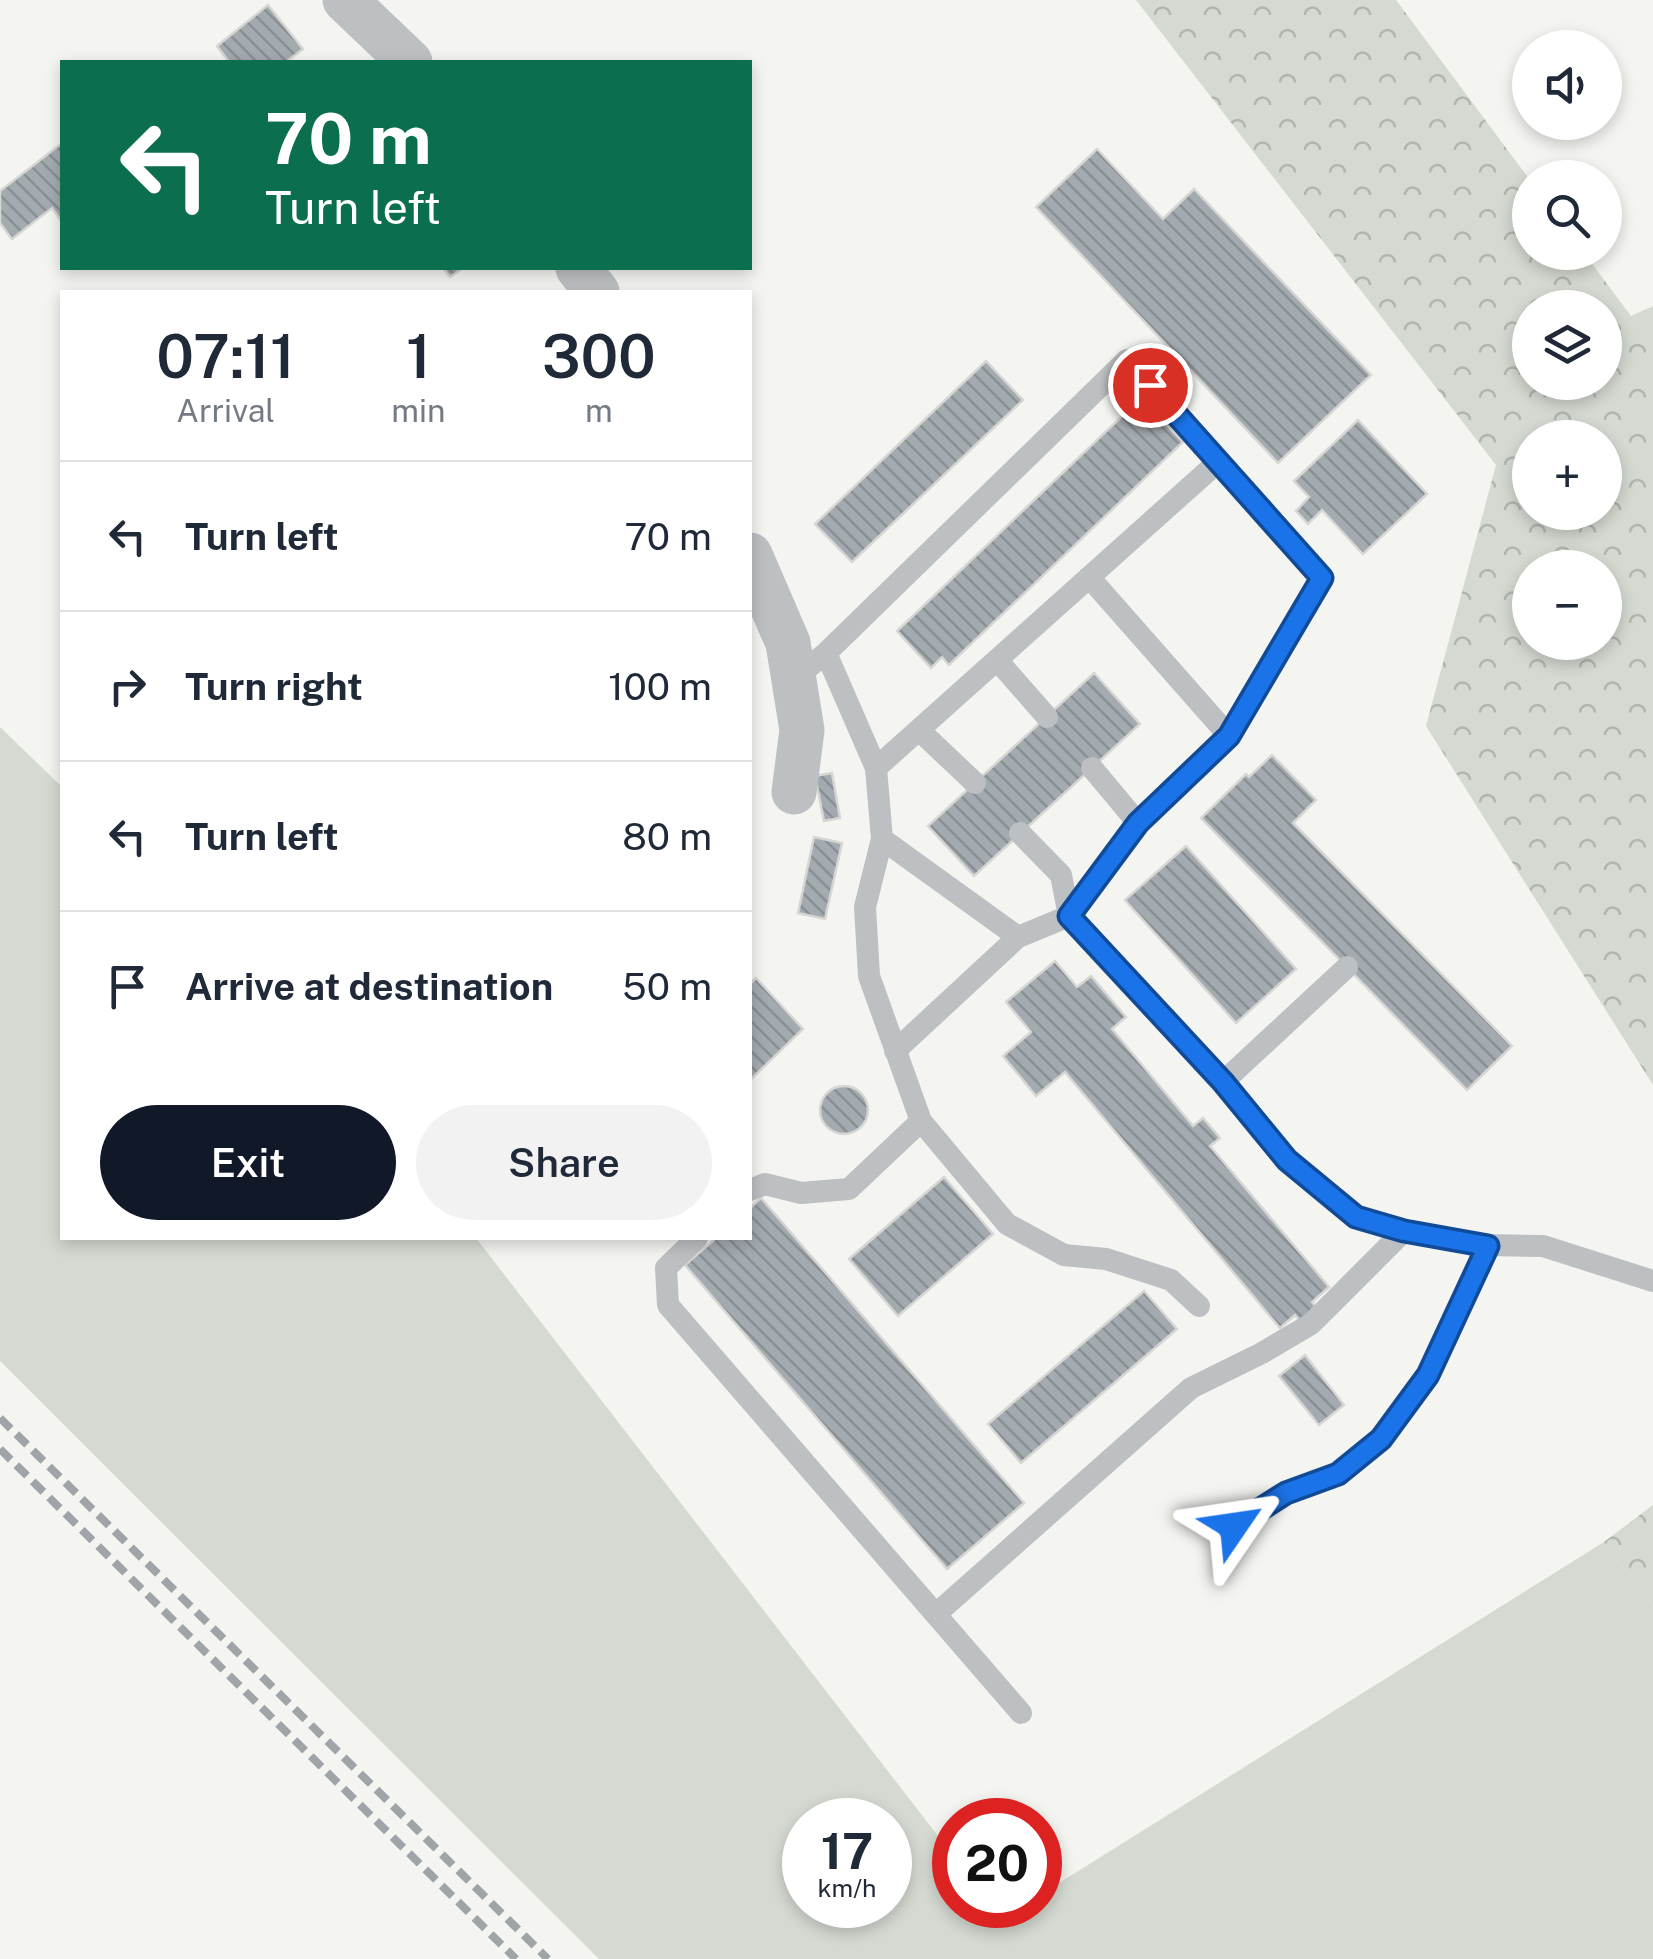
<!DOCTYPE html>
<html lang="en">
<head>
<meta charset="utf-8">
<style>
  body { margin:0; font-family:"Public Sans",sans-serif; background:#f2f2f3; color:#1f2937; height:100vh; display:flex; flex-direction:column; font-size:38px; white-space:nowrap }
  * { box-sizing:border-box; margin:0 }
  p { font-size:32px; color:#747a83 }
  .icon { flex:none; width:55px; height:55px; fill:none; stroke:currentColor; stroke-width:2; stroke-linecap:round; stroke-linejoin:round }
  .map { position:relative; flex:1; overflow:hidden }
  .details { position:absolute; left:60px; top:290px; width:692px; height:950px; display:flex; flex-direction:column; background:#fff; border-radius:0px; box-shadow:0 5px 15px #0003 }
  .details>* { flex:none }
  .top-card { position:absolute; left:60px; top:60px; width:692px; height:210px; border-radius:0px; box-shadow:0 5px 15px #0003; background:#0b6e4f; color:#fff; overflow:hidden }
  .fabs { position:absolute; left:1512px; top:30px; display:grid; gap:20px }
  .fabs a { display:grid; place-items:center; width:110px; height:110px; border-radius:50%; background:#fff; box-shadow:0 5px 15px #0003; font-size:50px }
  .speed { position:absolute; left:782px; top:1798px; display:flex; gap:20px; font-size:50px; font-weight:700; text-align:center }
  .speed>* { display:grid; place-content:center; width:130px; height:130px; border-radius:50%; background:#fff; box-shadow:0 5px 15px #0003; line-height:1 }
  .speed small { font-size:25px; font-weight:400 }
  .speed .limit { border:15px solid #d22; background:#fff; color:#111 }
  .pin { position:absolute; display:grid; place-items:center; width:85px; height:85px; color:#fff; margin:-42px; border:5px solid #fff; border-radius:50%; box-shadow:0 2px 10px #0007 }
  .me { position:absolute; width:110px; margin:-55px; rotate:58deg; stroke-linejoin:round; filter:drop-shadow(0 0 8px #0008) }
  .turn { display:flex; align-items:center; gap:35px; height:210px; padding:0 40px; font-size:45px }
  .turn .icon { width:130px; height:130px; stroke-width:2.5 }
  .turn b { display:block; font-size:70px; line-height:85px }
  .eta { display:flex; justify-content:space-evenly; align-items:center; height:170px; text-align:center }
  .eta b { font-size:60px; font-weight:600; line-height:70px }
  .primary-button { display:flex; gap:20px; margin-top:auto; padding:20px 40px }
  .primary-button a { flex:1; height:115px; border-radius:60px; background:#111827; color:#fff; font-size:40px; font-weight:600; line-height:115px; text-align:center }
  .primary-button a+a { background:#f2f2f3; color:#1f2937 }
  ul { padding:0; list-style:none }
  li { display:flex; align-items:center; gap:30px; height:150px; padding:0 40px; border-top:2px solid #e0e1e3 }
  li div { flex:1 }
  li b { display:block; font-size:38px }
  li em { font-style:normal }
  .map>svg:first-child { display:block }
</style>
</head>
<body>
<div class="map">
<svg width="1653" height="1959" viewBox="0 0 1653 1959">
  <defs>
    <pattern id="forest-crowns" width="20" height="18" patternUnits="userSpaceOnUse" patternTransform="scale(2.5)"><rect width="20" height="18" fill="#d4d9d1"/><path d="M2 6a3 3 0 1 1 6 0M12 15a3 3 0 1 1 6 0" fill="none" stroke="#b0b5af"/></pattern>
    <pattern id="building-back-hatch" width="6" height="6" patternUnits="userSpaceOnUse" patternTransform="scale(2.5)"><rect width="6" height="6" fill="#a4abb0"/><path d="M-1 5l2 2M0 0l6 6M5-1l2 2" fill="none" stroke="#899094"/></pattern>
  </defs>
  <rect width="100%" height="100%" fill="#f4f4f1"/>
  <path fill="#d4d9d1" fill-rule="evenodd" d="M 0,727 L 62,787 L 62,1238 L 476,1238 L 955,1858 L 955,1905 L 992,1905 L 1003,1919 L 1025,1905 L 1040,1905 L 1040,1895 L 1604,1542 L 1653,1606 L 1653,1959 L 599,1959 L 0,1361 ZM 805,1820 L 890,1820 L 890,1905 L 805,1905 Z"/>
  <path fill="url(#forest-crowns)" fill-rule="evenodd" d="M 1136,0 L 1396,0 L 1530,180 L 1530,252 L 1584,253 L 1631,316 L 1653,306 L 1653,1085 L 1426,726 L 1496,465 ZM 1530,308 L 1605,308 L 1605,382 L 1530,382 ZM 1530,438 L 1605,438 L 1605,512 L 1530,512 ZM 1530,568 L 1605,568 L 1605,642 L 1530,642 Z
    M 1653,1505 L 1653,1606 L 1604,1542 Z"/>
  <path fill="url(#building-back-hatch)" stroke="#d6d6d4" stroke-width="2.5" d="M 268,5 L 303,49 L 286,62 L 229,62 L 217,46 Z
    M 62,143 L 62,222 L 52,208 L 12,239 L 0,223 L 0,191 Z
    M 1097,149 L 1163,219 L 1194,189 L 1371,375 L 1278,463 L 1036,207 Z
    M 443,268 L 463,268 L 450,277 Z
    M 986,361 L 1023,400 L 852,562 L 815,524 Z
    M 1141,398 L 1183,442 L 949,665 L 942,657 L 931,668 L 897,631 Z
    M 1358,420 L 1427,494 L 1363,554 L 1322,510 L 1308,524 L 1296,511 L 1309,497 L 1294,481 Z
    M 1094,673 L 1140,724 L 974,876 L 928,826 Z
    M 1272,755 L 1316,800 L 1293,823 L 1512,1046 L 1467,1090 L 1201,818 L 1246,774 L 1249,777 Z
    M 832,773 L 840,818 L 824,821 L 815,776 Z
    M 814,837 L 842,843 L 825,919 L 798,913 Z
    M 1186,846 L 1296,969 L 1236,1023 L 1125,900 Z
    M 1055,961 L 1077,987 L 1091,976 L 1126,1017 L 1112,1029 L 1193,1126 L 1203,1118 L 1220,1138 L 1210,1146 L 1329,1287 L 1312,1302 L 1318,1309 L 1302,1323 L 1295,1315 L 1280,1328 L 1065,1072 L 1036,1096 L 1003,1056 L 1031,1032 L 1006,1002 Z
    M 756,978 L 803,1029 L 750,1080 L 750,984 Z
    M820 1110a24 24 0 1 1 48 0a24 24 0 1 1-48 0Z
    M 944,1177 L 993,1234 L 898,1316 L 849,1259 Z
    M 761,1198 L 1024,1503 L 947,1569 L 685,1265 L 716,1238 L 750,1238 L 750,1208 Z
    M 1144,1291 L 1177,1329 L 1021,1463 L 988,1424 Z
    M 1305,1355 L 1344,1405 L 1319,1425 L 1279,1376 Z"/>
  <g fill="none" stroke-linecap="round" stroke-linejoin="round">
    <path stroke="#bcc0c3" stroke-width="22" d="M 1089,577 L 1229,736
      M 826,653 L 876,768 L 882,839 L 865,907 L 869,976 L 921,1121 L 1007,1224 L 1064,1255 L 1106,1259 L 1171,1280 L 1199,1306
      M 997,660 L 1047,717
      M 794,679 L 826,653 L 1127,360 L 1322,578 L 1229,736 L 1138,823 L 1069,916 L 1018,937 L 895,1051
      M 919,730 L 975,783
      M 876,768 L 1219,461
      M 1092,768 L 1138,823
      M 1020,833 L 1061,875 L 1069,916 L 1223,1082 L 1287,1159 L 1356,1217 L 1404,1231 L 1488,1245 L 1543,1246 L 1653,1281
      M 882,839 L 1018,937
      M 1223,1082 L 1347,967
      M 750,1190 L 765,1184 L 801,1193 L 849,1189 L 921,1121
      M 697,1238 L 666,1268 L 668,1305 L 1021,1713
      M 1234,1527 L 1287,1493 L 1338,1474 L 1381,1439 L 1429,1375 L 1488,1245
      M 936,1614 L 1191,1388 L 1262,1353 L 1311,1324 L 1404,1231"/>
    <path stroke="#bcc0c3" stroke-width="45" d="M 345,0 L 410,62
      M 578,268 L 597,292
      M 750,555 L 788,643 L 802,730 L 794,792"/>
    <path stroke="#9ea4a8" stroke-width="8" stroke-dasharray="15 8" stroke-linecap="butt" d="M 0,1418 L 548,1959
      M 0,1449 L 516,1959"/>
  </g>
  <g fill="none" stroke-linecap="round" stroke-linejoin="round">
    <defs>
      <path id="route" d="M 1150,385 L 1322,578 L 1229,736 L 1138,823 L 1069,916 L 1223,1082 L 1287,1160 L 1356,1217 L 1404,1231 L 1488,1246 L 1428,1375 L 1381,1439 L 1338,1474 L 1286,1493 L 1234,1526"/>
    </defs>
    <use href="#route" stroke="#114b97" stroke-width="25"/>
    <use href="#route" stroke="#1a73e8" stroke-width="18"/>
  </g>
</svg>
<div class="fabs">
<a><svg class="icon" aria-label="sound" viewBox="0 0 24 24"><path d="M4 9h4l5-4v14l-5-4H4zM17 9q2 3 0 6"/></svg></a>
<a><svg class="icon" aria-label="search" viewBox="0 0 24 24"><circle cx="10" cy="10" r="6"/><path d="M15 15l6 6"/></svg></a>
<a><svg class="icon" aria-label="layers" viewBox="0 0 24 24"><path d="M12 4l9 5-9 5-9-5zM3 14l9 5 9-5"/></svg></a>
<a>+</a>
<a>−</a>
</div>
<div class="speed"><div>17<small>km/h</small></div><div class="limit">20</div></div>
<div class="pin" style="left:1150px;top:385px;background:#d93025"><svg class="icon" aria-label="arrive" viewBox="0 0 24 24"><path d="M6 21V4h12l-3 4 3 4H6"/></svg></div>
<svg class="me" style="left:1234px;top:1526px" viewBox="-20 -20 40 40"><path d="M0-17L14 15 0 8-14 15z" fill="#1a73e8" stroke="#fff" stroke-width="4"/></svg>
<div class="top-card">
<div class="turn"><svg class="icon" aria-label="left" viewBox="0 0 24 24"><path d="M17 20v-9H6M10 6l-5 5 5 5"/></svg><div><b>70 m</b>Turn left</div></div>
</div>
<section class="details">
<div class="eta">
<div><b>07:11</b><p>Arrival</p></div>
<div><b>1</b><p>min</p></div>
<div><b>300</b><p>m</p></div>
</div>
<ul>
<li><svg class="icon" aria-label="left" viewBox="0 0 24 24"><path d="M17 20v-9H6M10 6l-5 5 5 5"/></svg><div><b>Turn left</b></div><em>70 m</em></li>
<li><svg class="icon" aria-label="right" viewBox="0 0 24 24"><path d="M7 20v-9h11M14 6l5 5-5 5"/></svg><div><b>Turn right</b></div><em>100 m</em></li>
<li><svg class="icon" aria-label="left" viewBox="0 0 24 24"><path d="M17 20v-9H6M10 6l-5 5 5 5"/></svg><div><b>Turn left</b></div><em>80 m</em></li>
<li><svg class="icon" aria-label="arrive" viewBox="0 0 24 24"><path d="M6 21V4h12l-3 4 3 4H6"/></svg><div><b>Arrive at destination</b></div><em>50 m</em></li>
</ul>
<div class="primary-button"><a>Exit</a><a>Share</a></div>
</section>
</div>
</body>
</html>
